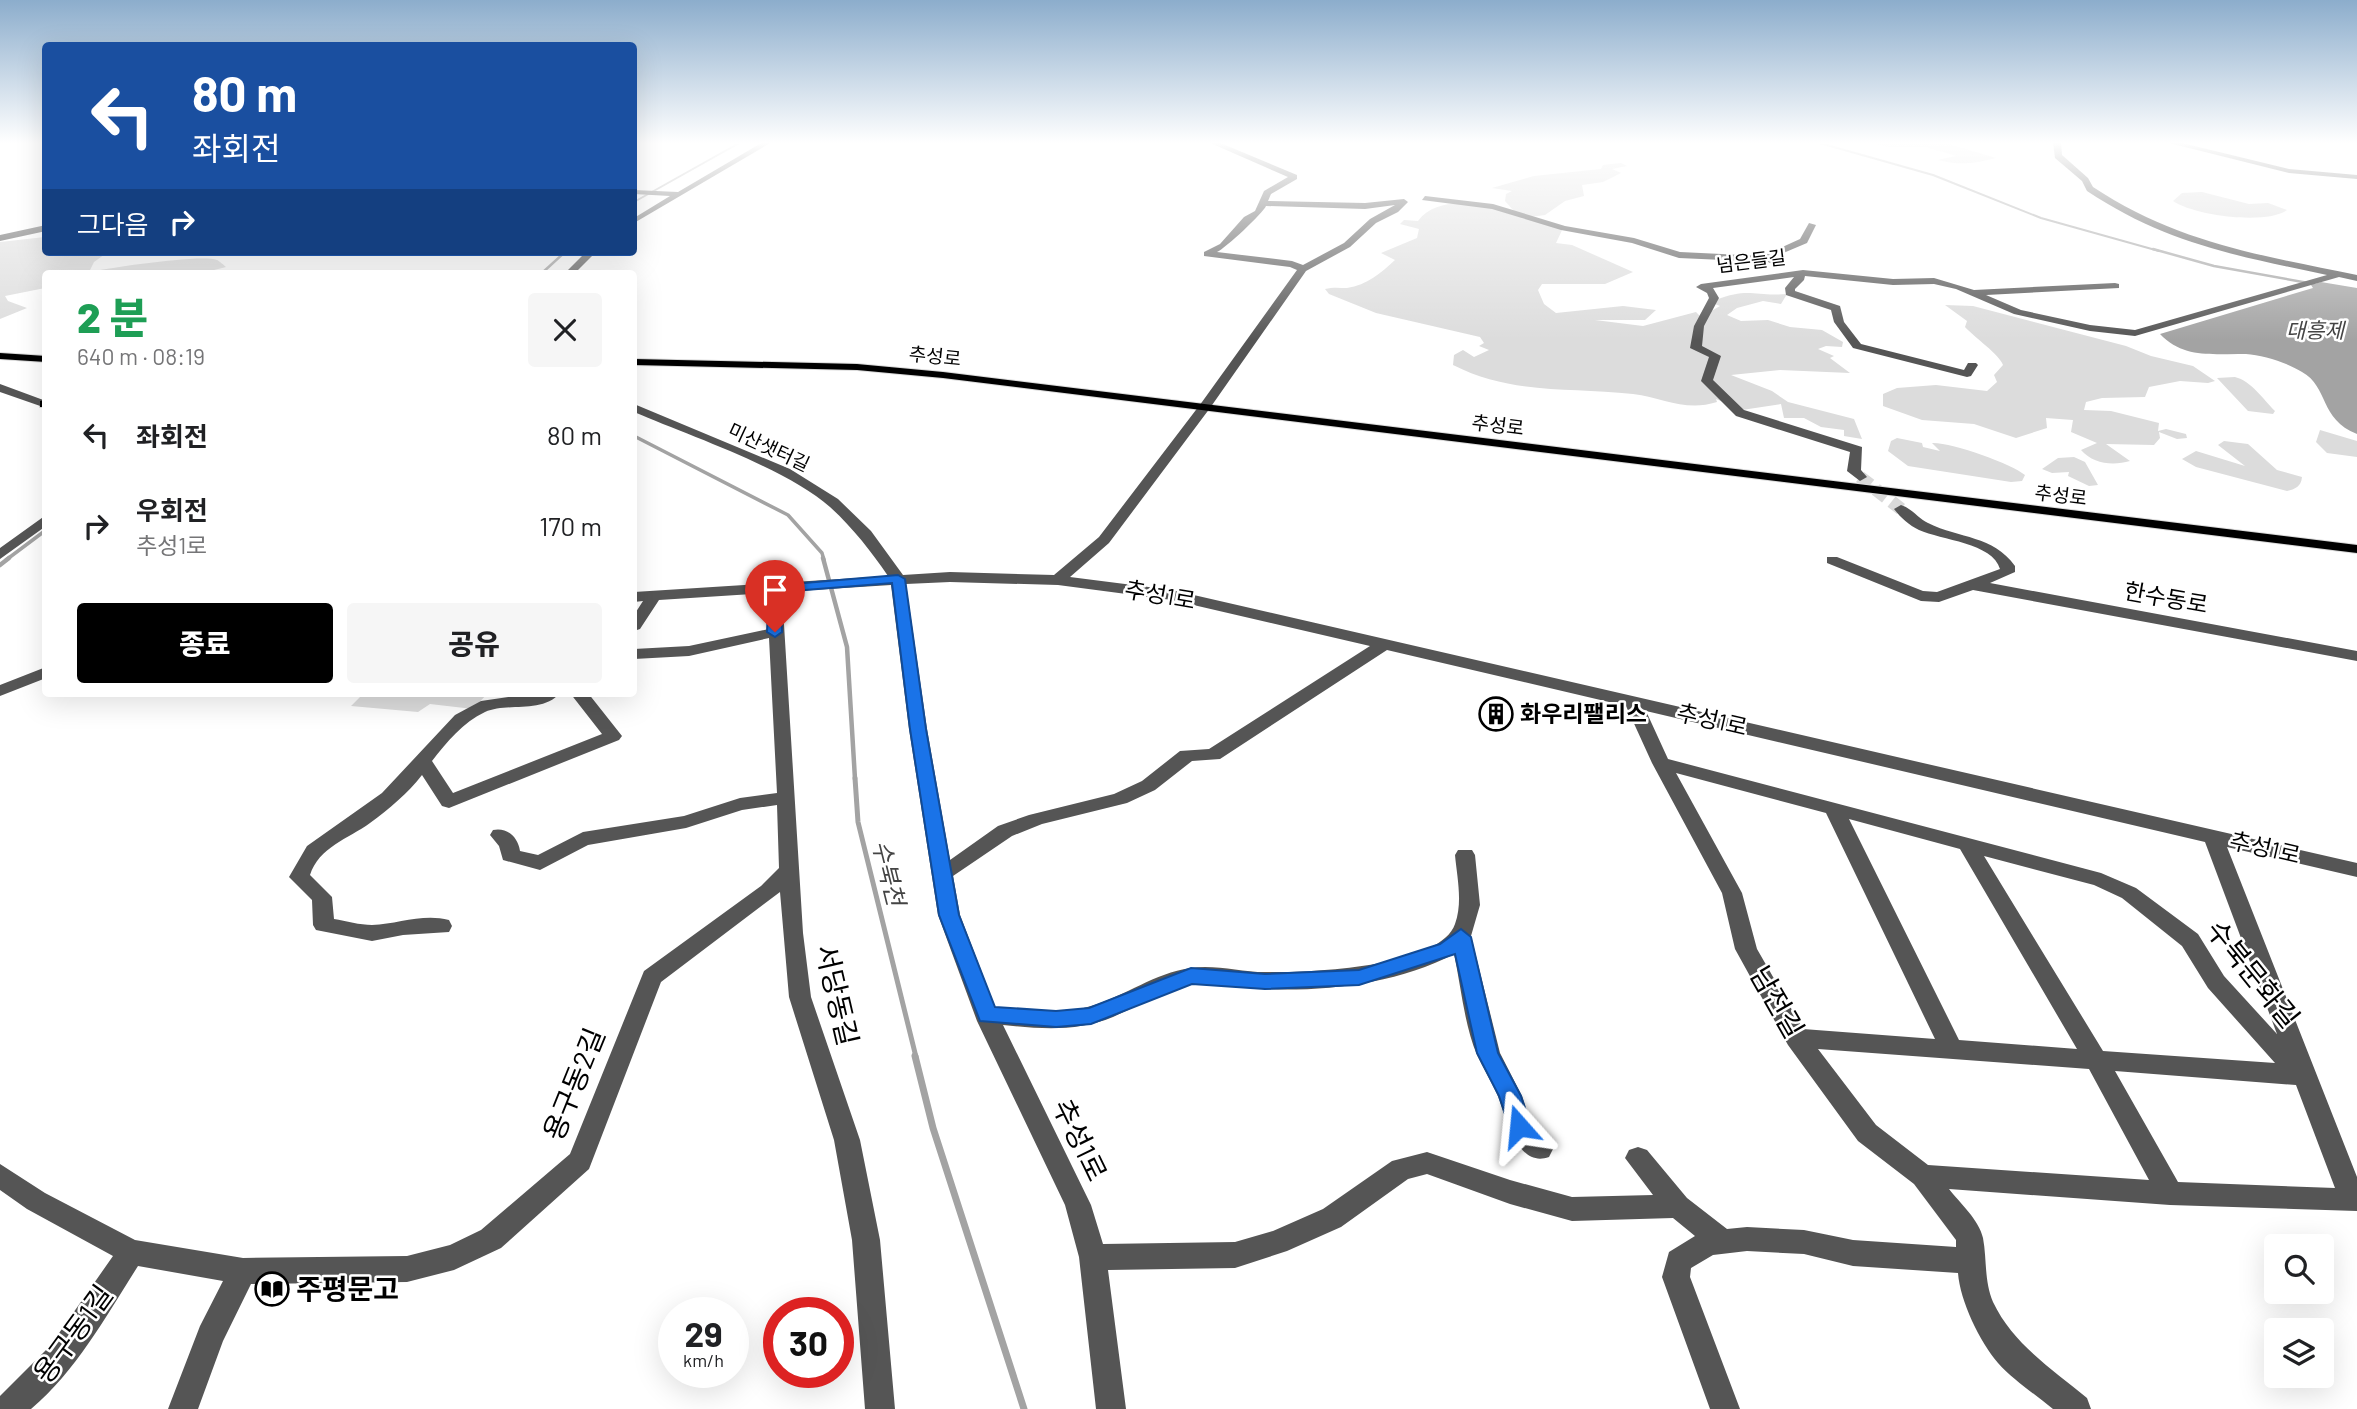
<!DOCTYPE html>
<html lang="ko">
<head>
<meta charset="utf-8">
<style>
  body { margin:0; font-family:Barlow,"Noto Sans KR",sans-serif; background:#f6f6f6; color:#202124; height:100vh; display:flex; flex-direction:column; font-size:26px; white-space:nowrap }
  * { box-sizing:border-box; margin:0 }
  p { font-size:23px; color:#757577 }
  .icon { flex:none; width:38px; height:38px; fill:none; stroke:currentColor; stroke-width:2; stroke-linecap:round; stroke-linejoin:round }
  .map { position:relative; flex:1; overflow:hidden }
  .side { position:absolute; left:42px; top:270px; width:595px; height:427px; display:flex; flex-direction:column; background:#fff; border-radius:7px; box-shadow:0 7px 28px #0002 }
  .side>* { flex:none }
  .hud { position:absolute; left:42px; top:42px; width:595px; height:214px; border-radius:7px; box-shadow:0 7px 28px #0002; background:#1a4fa0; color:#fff; overflow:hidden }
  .controls { position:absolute; left:2264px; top:1234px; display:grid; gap:14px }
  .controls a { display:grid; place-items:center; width:70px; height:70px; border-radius:7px; background:#fff; box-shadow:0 7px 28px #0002; font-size:35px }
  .speed { position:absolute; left:658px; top:1297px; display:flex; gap:14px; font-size:35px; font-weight:700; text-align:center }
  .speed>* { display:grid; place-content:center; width:91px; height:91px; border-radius:50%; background:#fff; box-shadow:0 7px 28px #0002; line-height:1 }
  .speed small { font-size:18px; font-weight:400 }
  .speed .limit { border:10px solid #d22; background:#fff; color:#111 }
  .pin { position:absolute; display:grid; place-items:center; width:60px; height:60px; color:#fff; margin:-72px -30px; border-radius:50% 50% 50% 0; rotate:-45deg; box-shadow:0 0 7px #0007 }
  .pin .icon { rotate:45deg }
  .me { position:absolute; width:77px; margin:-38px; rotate:342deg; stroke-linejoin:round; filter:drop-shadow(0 0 5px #0008) }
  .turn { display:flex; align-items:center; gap:24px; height:147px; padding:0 35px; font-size:32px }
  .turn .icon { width:91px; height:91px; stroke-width:2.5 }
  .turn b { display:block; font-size:49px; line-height:60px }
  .then { display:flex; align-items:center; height:66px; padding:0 35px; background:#0003; gap:14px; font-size:26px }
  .round { display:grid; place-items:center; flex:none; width:74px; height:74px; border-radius:7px; background:#f6f6f6 }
  .headline { display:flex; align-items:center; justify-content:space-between; height:119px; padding:0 35px }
  h1 { font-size:42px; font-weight:800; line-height:52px; color:#1e9e55 }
  .button { display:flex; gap:14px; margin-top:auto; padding:14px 35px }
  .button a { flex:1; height:80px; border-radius:7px; background:#000; color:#fff; font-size:28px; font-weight:800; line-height:80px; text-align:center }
  .button a+a { background:#f6f6f6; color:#202124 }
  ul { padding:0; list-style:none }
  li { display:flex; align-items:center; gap:21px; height:91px; padding:0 35px }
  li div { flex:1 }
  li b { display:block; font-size:26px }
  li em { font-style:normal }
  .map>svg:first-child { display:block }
</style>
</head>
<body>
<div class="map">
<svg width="2357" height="1409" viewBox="0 0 2357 1409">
  <rect width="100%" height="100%" fill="#fff"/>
  <path fill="#dcdcdc" d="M 1865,142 L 1942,142 L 1996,158 C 1977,163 1962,166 1938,160 L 1956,156 L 1926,147 L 1889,147 Z
    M 1621,163 L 1627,166 L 1612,169 L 1621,173 L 1603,182 L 1582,185 L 1584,196 L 1565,201 L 1545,215 L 1521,218 L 1564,226 L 1556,243 L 1572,245 L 1633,272 L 1605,284 L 1542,284 L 1538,290 L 1544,304 L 1556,313 L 1623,306 L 1656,310 L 1645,320 L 1595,320 L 1643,326 L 1696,312 L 1701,317 L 1720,306 L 1715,304 L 1716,300 C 1749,287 1755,297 1787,294 L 1781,304 L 1763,301 L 1737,308 L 1727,315 L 1741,321 L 1768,320 L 1790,327 L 1822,330 L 1843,342 L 1842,347 L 1826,346 L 1818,349 L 1834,356 L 1830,358 L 1850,373 L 1780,370 L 1731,375 L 1772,391 L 1788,402 L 1854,419 L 1862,439 L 1844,436 L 1844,430 L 1821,427 L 1804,418 L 1784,418 L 1781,404 L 1742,410 L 1716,399 L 1717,402 C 1686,412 1664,398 1633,394 C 1569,387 1512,395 1453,365 L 1454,355 L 1463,350 L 1474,357 L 1489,350 L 1479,346 L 1484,343 L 1480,337 L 1376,313 L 1329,294 L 1325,289 C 1333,287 1340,288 1347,288 C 1367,285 1381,273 1395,260 L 1381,253 L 1417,238 L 1419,229 L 1400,224 L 1404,220 L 1418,221 C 1439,193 1482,206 1513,210 L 1505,201 L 1506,194 L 1512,191 L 1492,188 L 1534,176 L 1601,169 L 1603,165 Z
    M 2202,192 L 2249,204 L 2268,203 L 2287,210 C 2267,225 2195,216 2173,201 L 2182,193 Z
    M 45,237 L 46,252 L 108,252 L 94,262 L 89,272 C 110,268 200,254 217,260 C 218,260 225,266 226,267 L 202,273 L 46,273 L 45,288 L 5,296 L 8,301 L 27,308 L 0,319 L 0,242 Z
    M 1945,305 L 1973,306 L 2126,346 L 2151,356 L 2193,366 L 2215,381 L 2208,383 L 2180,381 L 2149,387 L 2145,397 L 2102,398 L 2086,402 L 2084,410 L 2111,411 L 2159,423 L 2158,431 L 2166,429 L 2186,434 L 2187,438 L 2177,439 L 2159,432 L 2160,438 L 2154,445 L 2106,444 L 2130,461 C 2113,466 2093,464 2081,450 L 2097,443 L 2071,432 L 2073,420 L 2046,418 L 2047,428 L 2016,438 L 1974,424 L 1922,420 L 1883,406 L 1883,394 L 1897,388 L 1936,385 L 1987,391 L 1997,382 L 1994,375 L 2003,365 C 2000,355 1974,337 1965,327 L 1967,321 Z
    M 2235,377 C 2251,381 2263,399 2275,411 L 2273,414 L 2248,411 L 2217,378 Z
    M 2320,430 L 2357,441 L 2357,457 L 2327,453 L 2316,442 Z
    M 1897,438 L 1922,443 L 1923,447 L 1940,451 L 1932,443 C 1951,442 2012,464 2025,475 L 2022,481 L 2011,482 L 1908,466 L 1888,451 L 1891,441 Z
    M 2224,441 L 2248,444 L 2277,470 L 2302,477 C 2301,487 2295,489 2287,491 L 2196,467 L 2182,459 L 2196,451 L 2245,466 L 2218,445 Z
    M 2074,457 L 2085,462 L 2098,485 L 2089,486 L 2068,476 L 2069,472 L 2052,473 L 2042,469 L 2058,458 Z
    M 364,693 L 488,693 L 473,709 L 430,704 L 418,712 L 351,706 Z"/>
  <path fill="#a3a3a3" d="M 2321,282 L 2357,288 L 2357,434 C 2319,419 2329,387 2302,372 C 2288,363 2263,355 2246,354 C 2214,353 2185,360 2160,334 L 2313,288 L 2311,285 Z"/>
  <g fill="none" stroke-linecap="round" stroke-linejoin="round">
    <path stroke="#a3a3a3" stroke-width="2" d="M 1816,142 L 1933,175 L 2041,218 L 2159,251
      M 634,202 L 741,142"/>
    <path stroke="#a3a3a3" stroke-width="2.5" d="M 2153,249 L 2214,266 L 2314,284
      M 542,273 L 565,252"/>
    <path stroke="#a3a3a3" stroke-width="3.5" d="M 634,436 L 788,515 L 822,553 L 824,560
      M 6,560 L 46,530"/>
    <path stroke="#a3a3a3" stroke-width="4.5" d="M 823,558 L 847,647 L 855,779
      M 0,565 L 9,558"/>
    <path stroke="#a3a3a3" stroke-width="5" d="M 855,778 L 858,822 L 916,1057"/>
    <path stroke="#a3a3a3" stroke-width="7" d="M 915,1056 L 933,1128 L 1024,1409"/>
    <path stroke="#d9d9d9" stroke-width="13" stroke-dasharray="13 7" stroke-linecap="butt" d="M 1860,477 L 1901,509"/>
    <defs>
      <path id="major" d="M 0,353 L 46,356 L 46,362 L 0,359 Z
        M 634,359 L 857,364 L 943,372 L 2357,545 L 2357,553 L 943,378 L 857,370 L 634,365 Z
        M 46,400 L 46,407 L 40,407 L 40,401 Z"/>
    </defs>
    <use href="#major" stroke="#dbdbdb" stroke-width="2"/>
    <path fill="#555" fill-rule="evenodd" d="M 763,142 L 772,142 L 634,223 L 634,218 L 670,196 L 634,194 L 634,190 L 678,192 Z
      M 1208,142 L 1218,142 L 1297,175 L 1297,179 L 1271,194 L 1268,201 L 1365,203 L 1404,199 L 1408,202 L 1398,212 L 1376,223 L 1350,247 L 1306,271 L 1210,408 L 1109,543 L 1070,577 L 1172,590 L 2357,863 L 2357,877 L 2227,847 L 2357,1177 L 2357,1211 L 2170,1205 L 1949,1189 C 1960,1203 1979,1220 1983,1238 C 1987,1259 1984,1281 1993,1302 C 2013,1344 2052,1369 2087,1398 L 2091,1409 L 2053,1409 C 2035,1394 2013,1380 1998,1363 C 1980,1342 1960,1301 1958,1273 L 1853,1266 L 1804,1254 L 1747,1251 L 1713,1255 L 1691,1268 L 1690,1277 L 1740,1409 L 1710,1409 L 1662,1277 L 1669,1252 L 1695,1236 L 1673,1218 L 1572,1221 L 1510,1204 L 1427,1174 L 1408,1179 L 1341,1227 L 1287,1251 L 1235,1268 L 1108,1270 L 1126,1409 L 1096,1409 L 1079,1257 L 1065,1205 L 977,1021 L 938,915 L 909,729 L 891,585 L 782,592 L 803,933 L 811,997 L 860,1140 L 880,1240 L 895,1409 L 865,1409 L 852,1240 L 834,1140 L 789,997 L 780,892 L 661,982 L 589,1169 L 501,1248 L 454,1270 L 407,1282 L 251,1284 L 223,1341 L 198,1409 L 168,1409 L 200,1326 L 223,1281 L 138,1266 C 106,1316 77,1370 31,1409 L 0,1409 L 0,1396 L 50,1346 L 113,1256 L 27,1209 L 0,1190 L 0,1164 L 45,1193 L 135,1240 L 243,1258 L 407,1256 L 450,1245 L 481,1230 L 570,1154 L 644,971 L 761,886 L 779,868 L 777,805 L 742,810 L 686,828 L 588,845 L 540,870 L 503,860 L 499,846 L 490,835 L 493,830 C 507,827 518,837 520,851 L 538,855 L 583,832 L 684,816 L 740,798 L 777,793 L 769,638 L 689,656 L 634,659 L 634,649 L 689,646 L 769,629 L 767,593 L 659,600 L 640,629 L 634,631 L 634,615 L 643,601 L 634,602 L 634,592 L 888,576 C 871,551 853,528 830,507 C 786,468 690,436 634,412 L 634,404 L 790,469 L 838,499 L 871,531 L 903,575 L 950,572 L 1054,575 L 1099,537 L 1202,402 L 1297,270 L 1290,267 L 1204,256 L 1204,252 L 1220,244 L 1244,217 L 1255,211 L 1264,191 L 1288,177 ZM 1395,205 L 1370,219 L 1344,243 L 1303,265 L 1292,261 L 1217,252 C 1226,248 1263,213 1266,206 L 1365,209 ZM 950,582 L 1058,585 L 1172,600 L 1370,646 L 1209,749 L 1180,751 L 1142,781 L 1114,794 L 1029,815 L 998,826 L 950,860 L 927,729 L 906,584 ZM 1387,650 L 1626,706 L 1652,763 L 1722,893 L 1735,949 L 1788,1045 L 1858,1141 L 1914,1184 L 1956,1240 L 1956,1247 L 1853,1240 L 1804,1230 L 1747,1227 L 1727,1229 L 1687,1198 L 1647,1150 L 1638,1147 L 1629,1150 L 1625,1158 L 1653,1195 L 1572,1197 L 1510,1180 L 1427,1152 L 1392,1161 L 1323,1209 L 1273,1231 L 1235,1242 L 1103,1244 L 1091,1205 L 1003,1025 C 1041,1029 1077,1032 1113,1017 C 1139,1006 1165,988 1192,984 C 1215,981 1238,988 1261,989 C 1325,992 1397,984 1454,954 C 1461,986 1464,1024 1477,1055 C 1483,1068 1491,1081 1497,1094 C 1506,1114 1516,1169 1549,1157 L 1553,1149 L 1530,1121 L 1522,1096 L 1500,1053 L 1471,936 L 1480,905 L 1475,855 L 1472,850 L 1458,850 L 1455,855 C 1457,877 1463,902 1455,924 C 1440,968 1305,973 1265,972 C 1240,972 1215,964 1190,968 C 1155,973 1125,996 1091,1006 C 1060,1016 1026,1009 995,1007 L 960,915 L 953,876 L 1012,836 L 1042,824 L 1127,803 L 1155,790 L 1192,761 L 1220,759 ZM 1646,711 L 2205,842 L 2277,1034 L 2224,976 L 2198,934 L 2136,888 L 2101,873 L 1668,759 ZM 1676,773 L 1826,813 L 1935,1039 L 1803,1029 L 1757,949 L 1742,893 ZM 1849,819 L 1960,849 L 2077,1049 L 1959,1040 ZM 1984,856 L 2094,885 L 2122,898 L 2182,946 L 2208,988 L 2275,1063 L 2103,1051 ZM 1818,1049 L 2089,1069 L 2149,1180 L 1928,1165 L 1876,1125 ZM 2115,1071 L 2296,1085 L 2335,1188 L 2178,1182 Z
      M 2053,142 L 2061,142 L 2062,155 L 2088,178 L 2093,187 C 2178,243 2260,255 2357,275 L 2357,281 L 2339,277 L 2135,336 L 2090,331 L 2014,314 L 1956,289 L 1934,284 L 1893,285 L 1805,276 L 1804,280 L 1795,289 L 1795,291 L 1840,306 L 1844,322 L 1861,344 L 1964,370 L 1968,363 L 1976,363 L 1978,365 L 1971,376 L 1967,377 L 1853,348 L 1834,322 L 1831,310 L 1786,295 L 1785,288 L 1794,277 L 1713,288 L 1719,298 L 1704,326 L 1702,346 L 1721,356 L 1713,380 L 1744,410 L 1862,447 L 1861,470 L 1867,477 L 1860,481 L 1847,471 L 1850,452 L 1736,416 L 1701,381 L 1709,357 L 1690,348 L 1694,326 L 1709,298 L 1707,293 L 1696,287 L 1701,284 L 1803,270 L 1893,279 L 1934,278 L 1974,290 L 2115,283 L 2119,284 L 2119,288 L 1986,295 L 2021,310 L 2090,325 L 2135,330 L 2327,275 C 2237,256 2165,243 2087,191 L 2082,181 L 2055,158 Z
      M 2165,142 L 2178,142 L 2289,169 L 2357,175 L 2357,179 L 2289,173 Z
      M 1425,196 L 1493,204 L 1565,226 L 1634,238 L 1680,252 L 1763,256 L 1800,239 L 1809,223 L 1816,225 L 1807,243 L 1774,257 L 1780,262 L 1775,265 L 1768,262 L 1679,258 L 1632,243 L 1561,230 L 1492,209 L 1422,200 Z
      M 46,225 L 46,231 L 0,241 L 0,235 Z
      M 586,252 L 596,252 L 575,273 L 565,273 Z
      M 0,384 L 46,401 L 46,408 L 0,392 Z
      M 1901,505 C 1911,508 1918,518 1928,523 C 1960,539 1993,535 2015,566 L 2015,572 L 1990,583 L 2357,651 L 2357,661 L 1973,590 L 1939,602 L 1921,601 L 1827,563 L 1827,557 L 1837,557 L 1923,591 L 1937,592 L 2000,569 C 1993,543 1941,540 1919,530 C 1909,525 1901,518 1894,509 Z
      M 46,515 L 46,526 L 0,559 L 0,548 Z
      M 46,667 L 46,678 L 0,696 L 0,685 Z
      M 537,693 L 560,693 C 542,714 507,702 485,712 C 463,722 447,742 432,761 L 453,793 L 602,734 L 570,693 L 588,693 L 622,736 L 619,740 L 449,808 L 442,806 L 422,775 C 408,793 389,809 370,823 C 348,839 319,847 310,875 L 332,897 L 334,919 C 346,921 360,925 372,925 C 398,924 423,913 449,920 L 452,926 L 449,932 L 403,935 L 372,941 L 316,930 L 313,925 L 312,900 L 289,877 L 307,846 L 382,793 L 455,715 L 481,701 Z"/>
    <use href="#major" fill="#000" fill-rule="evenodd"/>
  </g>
  <linearGradient id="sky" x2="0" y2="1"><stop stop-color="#8cadcc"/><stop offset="0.42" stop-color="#fff"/><stop offset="1" stop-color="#fff" stop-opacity="0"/></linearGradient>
  <rect width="2357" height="340" fill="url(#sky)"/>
  <path fill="#1a73e8" stroke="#114b97" stroke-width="2" d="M 898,575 L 905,579 L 926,729 L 959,915 L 995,1007 L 1056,1011 L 1089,1008 L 1191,968 L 1265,974 L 1359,970 L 1440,944 L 1461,929 L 1471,937 L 1498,1053 L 1521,1096 L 1531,1126 L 1527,1133 L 1519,1136 L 1511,1133 L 1499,1096 L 1477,1053 L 1455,954 L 1359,985 L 1265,989 L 1192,984 L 1091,1024 L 1056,1027 L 980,1021 L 939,915 L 910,729 L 892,583 L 781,592 L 782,632 L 775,637 L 767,632 L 769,586 Z"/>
  <defs>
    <symbol id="building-ring" viewBox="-11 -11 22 22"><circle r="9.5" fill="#fff" stroke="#000" stroke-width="1.5"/><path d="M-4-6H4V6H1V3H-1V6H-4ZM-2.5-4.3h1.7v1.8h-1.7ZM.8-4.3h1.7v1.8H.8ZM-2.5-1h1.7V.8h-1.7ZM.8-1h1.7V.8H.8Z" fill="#000"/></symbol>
    <symbol id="library-ring" viewBox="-11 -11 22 22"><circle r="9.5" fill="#fff" stroke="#000" stroke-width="1.5"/><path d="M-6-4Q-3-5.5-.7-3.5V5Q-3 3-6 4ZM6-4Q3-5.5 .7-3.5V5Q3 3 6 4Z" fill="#000"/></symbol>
  </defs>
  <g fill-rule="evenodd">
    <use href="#building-ring" x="1477" y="695" width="38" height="38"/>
    <use href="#library-ring" x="253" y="1270" width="38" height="38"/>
  </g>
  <g text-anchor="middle" stroke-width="5" stroke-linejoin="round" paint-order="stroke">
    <g font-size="19" fill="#000" stroke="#fff">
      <text transform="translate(1751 261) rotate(-7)" y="7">넘은들길</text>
      <text transform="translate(935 356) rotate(6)" y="7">추성로</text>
      <text transform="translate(1498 425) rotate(7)" y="7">추성로</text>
      <text transform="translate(769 447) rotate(25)" y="7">미산샛터길</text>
      <text transform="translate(2061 495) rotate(7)" y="7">추성로</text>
    </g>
    <g font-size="21" font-style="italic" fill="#444" stroke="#fff">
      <text x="2315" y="338">대흥제</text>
    </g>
    <g font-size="23" fill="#000" stroke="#fff">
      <text transform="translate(1160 595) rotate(10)" y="8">추성1로</text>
      <text transform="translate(2166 598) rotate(10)" y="8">한수동로</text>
      <text transform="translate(1712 720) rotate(13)" y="8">추성1로</text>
      <text transform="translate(2265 848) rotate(13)" y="8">추성1로</text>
    </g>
    <g font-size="23" font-weight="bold" fill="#000" stroke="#fff" text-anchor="start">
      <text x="1520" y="722">화우리팰리스</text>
    </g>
    <g font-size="24" font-style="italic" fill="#444" stroke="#fff">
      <text transform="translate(888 873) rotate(76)" y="8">수북천</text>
    </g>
    <g font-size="28" fill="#000" stroke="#fff">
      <text transform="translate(2253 974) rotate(51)" y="10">수북문화길</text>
      <text transform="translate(837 995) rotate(77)" y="10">서당동길</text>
      <text transform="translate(1777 1002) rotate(60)" y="10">남전길</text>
      <text transform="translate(574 1084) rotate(-68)" y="10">용구동2길</text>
      <text transform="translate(1080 1140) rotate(64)" y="10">추성1로</text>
      <text transform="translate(73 1334) rotate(-54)" y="10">용구동1길</text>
    </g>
    <g font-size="28" font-weight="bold" fill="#000" stroke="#fff" text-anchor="start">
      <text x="296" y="1299">주평문고</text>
    </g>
  </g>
</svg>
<div class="controls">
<a><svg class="icon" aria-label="search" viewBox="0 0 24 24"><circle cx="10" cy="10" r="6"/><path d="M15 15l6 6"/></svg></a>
<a><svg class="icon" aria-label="layers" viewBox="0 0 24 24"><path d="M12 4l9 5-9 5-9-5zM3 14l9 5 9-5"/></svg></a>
</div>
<div class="speed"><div>29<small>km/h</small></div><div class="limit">30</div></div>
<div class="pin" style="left:775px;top:632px;background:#d93025"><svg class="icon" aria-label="arrive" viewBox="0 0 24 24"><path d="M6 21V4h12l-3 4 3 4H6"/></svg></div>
<svg class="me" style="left:1519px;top:1126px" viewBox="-20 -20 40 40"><path d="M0-17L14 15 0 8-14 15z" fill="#1a73e8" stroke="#fff" stroke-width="4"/></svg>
<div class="hud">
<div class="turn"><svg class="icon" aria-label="left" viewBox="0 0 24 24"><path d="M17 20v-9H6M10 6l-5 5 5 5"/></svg><div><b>80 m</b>좌회전</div></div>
<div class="then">그다음<svg class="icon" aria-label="right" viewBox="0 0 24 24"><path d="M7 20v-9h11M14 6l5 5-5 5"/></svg></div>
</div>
<section class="side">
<div class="headline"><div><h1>2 분</h1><p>640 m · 08:19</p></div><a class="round"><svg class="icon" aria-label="close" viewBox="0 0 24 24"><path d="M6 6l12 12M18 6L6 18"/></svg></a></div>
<ul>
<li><svg class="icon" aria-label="left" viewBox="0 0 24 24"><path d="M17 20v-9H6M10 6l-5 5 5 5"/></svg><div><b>좌회전</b></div><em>80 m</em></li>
<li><svg class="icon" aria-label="right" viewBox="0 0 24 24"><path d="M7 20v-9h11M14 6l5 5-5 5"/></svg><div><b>우회전</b><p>추성1로</p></div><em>170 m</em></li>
</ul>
<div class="button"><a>종료</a><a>공유</a></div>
</section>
</div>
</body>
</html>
